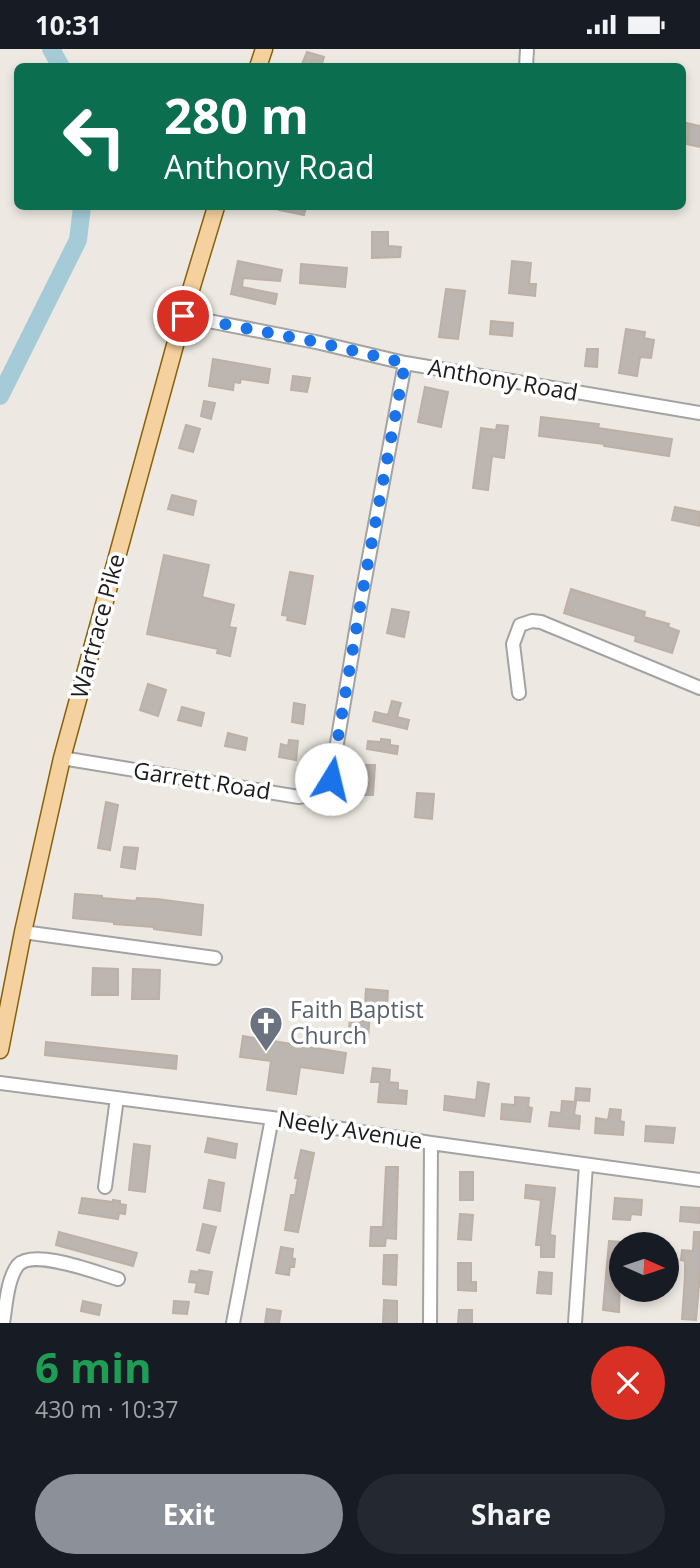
<!DOCTYPE html>
<html lang="en">
<head>
<meta charset="utf-8">
<style>
  body { margin:0; font-family:"Open Sans",sans-serif; background:#242831; color:#f1f3f6; height:100vh; display:flex; flex-direction:column; font-size:26px; white-space:nowrap }
  * { box-sizing:border-box; margin:0 }
  p { font-size:23px; color:#9ea1a6 }
  .icon { flex:none; width:38px; height:38px; fill:none; stroke:currentColor; stroke-width:2; stroke-linecap:round; stroke-linejoin:round }
  .map { position:relative; height:1274px; overflow:hidden }
  .sheet { display:flex; flex-direction:column; background:#171b24; flex:1 }
  .sheet>* { flex:none }
  .banner { position:absolute; left:14px; top:14px; width:672px; height:147px; border-radius:10px; box-shadow:0 4px 10px #0003; background:#0b6e4f; color:#fff; overflow:hidden }
  .needle { width:46px; rotate:93deg }
  .tools { position:absolute; left:609px; top:1183px; display:grid; gap:14px }
  .tools a { display:grid; place-items:center; width:70px; height:70px; border-radius:50%; background:#171b24; box-shadow:0 4px 10px #0003; font-size:35px }
  .pin { position:absolute; display:grid; place-items:center; width:60px; height:60px; color:#fff; margin:-30px; border:4px solid #fff; border-radius:50%; box-shadow:0 2px 7px #0007 }
  .me { position:absolute; width:77px; margin:-38px; rotate:9deg; stroke-linejoin:round; filter:drop-shadow(0 0 5px #0008) }
  .turn { display:flex; align-items:center; gap:24px; height:147px; padding:0 35px; font-size:32px }
  .turn .icon { width:91px; height:91px; stroke-width:2.5 }
  .turn b { display:block; font-size:49px; line-height:60px }
  .round { display:grid; place-items:center; flex:none; width:74px; height:74px; border-radius:37px; background:#242831 }
  .summary { display:flex; align-items:center; justify-content:space-between; height:119px; padding:0 35px }
  h1 { font-size:42px; font-weight:700; line-height:52px; color:#1e9e55 }
  .button { display:flex; gap:14px; margin-top:auto; padding:14px 35px }
  .button a { flex:1; height:80px; border-radius:42px; background:#8c9099; color:#fff; font-size:28px; font-weight:700; line-height:80px; text-align:center }
  .button a+a { background:#242831; color:#f1f3f6 }
  .status { display:flex; justify-content:space-between; align-items:center; height:49px; padding:0 35px; background:#171b24; direction:ltr }
  .status svg { height:19px; fill:currentColor }
  .map>svg:first-child { display:block }
</style>
</head>
<body>
<div class="status"><b>10:31</b><svg viewBox="0 0 49 12"><path d="M0 12V9h3v3zM5 12V6h3v6zM10 12V3h3v9zM15 12V0h3v12zM26 1h20v11H26zM47 4h2v5h-2z"/></svg></div>
<div class="map">
<svg width="700" height="1274" viewBox="0 0 700 1274">
  <rect width="100%" height="100%" fill="#ede9e2"/>
  <g fill="none" stroke-linecap="round" stroke-linejoin="round">
    <path stroke="#a5cbd8" stroke-width="18" d="M 51,0 L 61,18
      M 0,347 L 78,191 L 82,158"/>
  </g>
  <path fill="#bdb5af" stroke="#bdb0a6" stroke-width="2" d="M 307,3 L 324,8 L 321,18 L 302,15 Z
    M 682,73 L 700,77 L 700,98 L 682,94 Z
    M 279,158 L 306,158 L 304,166 L 279,161 Z
    M 372,183 L 388,183 L 388,197 L 401,198 L 400,208 L 372,209 Z
    M 238,212 L 282,221 L 280,232 L 243,229 L 242,238 L 277,245 L 275,255 L 231,245 Z
    M 512,212 L 531,214 L 529,235 L 536,235 L 535,247 L 509,244 Z
    M 301,215 L 347,219 L 345,238 L 300,234 Z
    M 446,240 L 465,242 L 458,290 L 439,288 Z
    M 491,272 L 513,274 L 512,287 L 490,285 Z
    M 626,280 L 645,283 L 644,289 L 654,291 L 651,309 L 640,308 L 637,327 L 619,324 Z
    M 587,300 L 598,300 L 597,318 L 585,317 Z
    M 213,310 L 270,320 L 268,334 L 241,330 L 240,334 L 234,333 L 233,341 L 209,337 Z
    M 293,327 L 310,329 L 307,343 L 291,341 Z
    M 425,338 L 448,343 L 441,378 L 418,373 Z
    M 204,352 L 215,354 L 211,370 L 201,367 Z
    M 541,368 L 599,375 L 598,379 L 672,390 L 669,407 L 604,397 L 604,395 L 539,387 Z
    M 186,376 L 200,380 L 193,403 L 179,399 Z
    M 497,376 L 508,377 L 504,409 L 492,407 L 488,441 L 473,439 L 481,379 L 496,381 Z
    M 172,446 L 196,452 L 193,466 L 168,460 Z
    M 675,458 L 700,463 L 700,477 L 672,471 Z
    M 164,506 L 209,516 L 202,548 L 234,556 L 229,578 L 236,579 L 230,607 L 217,604 L 218,600 L 147,585 Z
    M 290,523 L 313,527 L 305,575 L 287,571 L 288,567 L 282,566 Z
    M 571,540 L 645,563 L 644,568 L 669,575 L 668,578 L 679,582 L 672,604 L 635,592 L 636,587 L 564,564 Z
    M 392,560 L 409,563 L 404,588 L 387,584 Z
    M 148,635 L 166,641 L 158,667 L 140,661 Z
    M 392,652 L 401,654 L 397,668 L 409,671 L 407,680 L 373,672 L 375,663 L 388,666 Z
    M 294,654 L 305,656 L 303,675 L 292,673 Z
    M 182,658 L 204,664 L 201,677 L 178,671 Z
    M 228,684 L 247,689 L 245,701 L 225,697 Z
    M 381,690 L 390,691 L 390,696 L 398,697 L 397,705 L 367,700 L 368,692 L 381,693 Z
    M 289,691 L 298,692 L 296,711 L 279,708 L 281,695 L 288,697 Z
    M 363,716 L 375,716 L 373,746 L 361,746 Z
    M 417,744 L 434,745 L 432,770 L 415,768 Z
    M 106,753 L 118,756 L 110,801 L 98,799 Z
    M 124,798 L 138,799 L 135,820 L 121,818 Z
    M 75,845 L 102,847 L 102,849 L 136,852 L 137,849 L 157,850 L 203,856 L 201,886 L 154,880 L 154,878 L 114,875 L 114,873 L 73,869 Z
    M 93,919 L 118,920 L 118,946 L 92,946 Z
    M 133,920 L 160,921 L 159,950 L 132,950 Z
    M 366,940 L 388,942 L 387,957 L 365,955 Z
    M 351,962 L 370,964 L 368,989 L 348,987 Z
    M 243,987 L 346,1004 L 343,1024 L 300,1018 L 296,1045 L 267,1041 L 271,1012 L 240,1008 Z
    M 46,993 L 177,1007 L 176,1020 L 45,1006 Z
    M 373,1019 L 390,1021 L 389,1033 L 398,1034 L 398,1041 L 407,1042 L 406,1055 L 378,1053 L 380,1033 L 371,1033 Z
    M 478,1033 L 489,1035 L 484,1067 L 444,1061 L 445,1047 L 476,1051 Z
    M 576,1039 L 590,1040 L 589,1052 L 575,1051 Z
    M 515,1048 L 529,1049 L 528,1058 L 532,1059 L 530,1073 L 501,1070 L 502,1055 L 515,1056 Z
    M 562,1052 L 576,1053 L 574,1066 L 580,1067 L 579,1080 L 549,1077 L 551,1063 L 561,1064 Z
    M 610,1060 L 621,1061 L 620,1072 L 624,1073 L 623,1086 L 595,1084 L 596,1069 L 608,1071 Z
    M 646,1077 L 675,1079 L 673,1094 L 645,1092 Z
    M 208,1089 L 237,1095 L 235,1109 L 205,1103 Z
    M 134,1095 L 150,1097 L 145,1143 L 129,1141 Z
    M 301,1101 L 314,1104 L 298,1183 L 285,1181 L 291,1146 L 295,1146 L 298,1129 L 295,1129 Z
    M 386,1118 L 398,1118 L 396,1190 L 386,1189 L 385,1197 L 370,1197 L 371,1178 L 383,1178 Z
    M 460,1123 L 473,1123 L 473,1151 L 460,1151 Z
    M 209,1131 L 224,1134 L 220,1162 L 204,1159 Z
    M 526,1136 L 555,1139 L 550,1186 L 555,1187 L 554,1208 L 541,1208 L 541,1196 L 536,1196 L 541,1151 L 525,1149 Z
    M 82,1149 L 113,1153 L 113,1151 L 120,1152 L 120,1155 L 126,1156 L 125,1165 L 119,1164 L 118,1170 L 79,1164 Z
    M 615,1149 L 642,1151 L 641,1166 L 631,1165 L 630,1171 L 613,1170 Z
    M 681,1158 L 700,1159 L 700,1174 L 680,1172 Z
    M 460,1165 L 473,1166 L 471,1191 L 458,1190 Z
    M 203,1175 L 216,1178 L 209,1204 L 197,1201 Z
    M 59,1183 L 137,1204 L 133,1217 L 56,1196 Z
    M 694,1183 L 700,1183 L 700,1225 L 696,1271 L 682,1270 L 685,1227 L 685,1212 L 681,1211 L 682,1201 L 693,1202 Z
    M 609,1192 L 621,1193 L 619,1263 L 603,1261 Z
    M 281,1198 L 293,1200 L 292,1209 L 295,1210 L 294,1218 L 290,1218 L 289,1226 L 276,1224 Z
    M 384,1206 L 397,1206 L 396,1236 L 383,1235 Z
    M 458,1214 L 471,1214 L 471,1233 L 476,1233 L 476,1242 L 458,1241 Z
    M 199,1221 L 212,1223 L 208,1245 L 195,1243 L 197,1234 L 189,1233 L 191,1222 L 199,1223 Z
    M 539,1223 L 552,1224 L 551,1245 L 537,1244 Z
    M 384,1251 L 397,1252 L 397,1274 L 383,1274 Z
    M 83,1252 L 101,1256 L 99,1266 L 81,1262 Z
    M 174,1252 L 189,1253 L 187,1265 L 173,1264 Z
    M 267,1260 L 281,1262 L 279,1274 L 265,1274 Z
    M 459,1261 L 472,1261 L 472,1274 L 458,1274 Z"/>
  <g fill="none" stroke-linecap="round" stroke-linejoin="round">
    <defs>
      <path id="minor" d="M 526,18 L 527,0
        M 183,267 L 316,293 L 405,314 L 700,364
        M 519,644 L 513,595 L 520,576 L 532,572 L 541,573 L 700,639
        M 62,709 L 299,748 L 325,743 L 331,730 L 362,546 L 405,314
        M 23,883 L 215,909
        M 0,1034 L 272,1069 L 431,1094 L 700,1131
        M 105,1138 L 117,1049
        M 3,1274 C 6,1257 7,1230 18,1216 C 34,1199 97,1224 118,1230
        M 233,1274 L 272,1069
        M 430,1274 L 431,1094
        M 575,1274 L 586,1116"/>
      <path id="major" d="M 258,18 L 264,0
        M 0,1001 L 23,883 L 62,709 L 183,267 L 216,158"/>
    </defs>
    <use href="#minor" stroke="#a3a3a3" stroke-width="16"/>
    <use href="#major" stroke="#89610a" stroke-width="19"/>
    <use href="#minor" stroke="#fff" stroke-width="12"/>
    <use href="#major" stroke="#f5d19f" stroke-width="16"/>
  </g>
  <g fill="none" stroke-linecap="round" stroke-linejoin="round">
    <path stroke="#1a73e8" stroke-width="12" stroke-dasharray="0 21.6" d="M 183,267 L 316,293 L 405,314 L 362,546 L 331,730"/>
  </g>
  <defs>
    <symbol id="church-pin" viewBox="-11 -11 22 30"><path d="M0 17L-7.5 6A9.5 9.5 0 1 1 7.5 6Z" fill="#6b7280" stroke="#fff"/><path d="M-1.2-6h2.4v3.5h3.3v2.4h-3.3V6h-2.4V-.1h-3.3v-2.4h3.3Z" fill="#fff"/></symbol>
  </defs>
  <g fill-rule="evenodd">
    <use href="#church-pin" x="247" y="955" width="38" height="52"/>
  </g>
  <g text-anchor="middle" stroke-width="7" stroke-linejoin="round" paint-order="stroke">
    <g font-size="23" fill="#1c1c1c" stroke="#fff">
      <text transform="translate(503 331) rotate(10)" y="8">Anthony Road</text>
      <text transform="translate(98 577) rotate(-75)" y="8">Wartrace Pike</text>
      <text transform="translate(202 732) rotate(9)" y="8">Garrett Road</text>
      <text transform="translate(350 1081) rotate(9)" y="8">Neely Avenue</text>
    </g>
    <g font-size="23" fill="#5b616d" stroke="#fff" text-anchor="start">
      <text x="290" y="969">Faith Baptist<tspan x="290" dy="26">Church</tspan></text>
    </g>
  </g>
</svg>
<div class="tools">
<a><svg class="needle" viewBox="-14 -14 28 28"><path d="M0-13l5 13h-10z" fill="#e53935"/><path d="M0 13l5-13h-10z" fill="#9ea1a6"/></svg></a>
</div>
<div class="pin" style="left:183px;top:267px;background:#d93025"><svg class="icon" aria-label="arrive" viewBox="0 0 24 24"><path d="M6 21V4h12l-3 4 3 4H6"/></svg></div>
<svg class="me" style="left:331px;top:730px" viewBox="-20 -20 40 40"><circle r="19" fill="#fff"/><path d="M0-13L10 11 0 6-10 11z" fill="#1a73e8"/></svg>
<div class="banner">
<div class="turn"><svg class="icon" aria-label="left" viewBox="0 0 24 24"><path d="M17 20v-9H6M10 6l-5 5 5 5"/></svg><div><b>280 m</b>Anthony Road</div></div>
</div>
</div>
<section class="sheet">
<div class="summary"><div><h1>6 min</h1><p>430 m · 10:37</p></div><a class="round" style="background:#d93025;color:#fff"><svg class="icon" aria-label="close" viewBox="0 0 24 24"><path d="M6 6l12 12M18 6L6 18"/></svg></a></div>
<div class="button"><a>Exit</a><a>Share</a></div>
</section>
</body>
</html>
